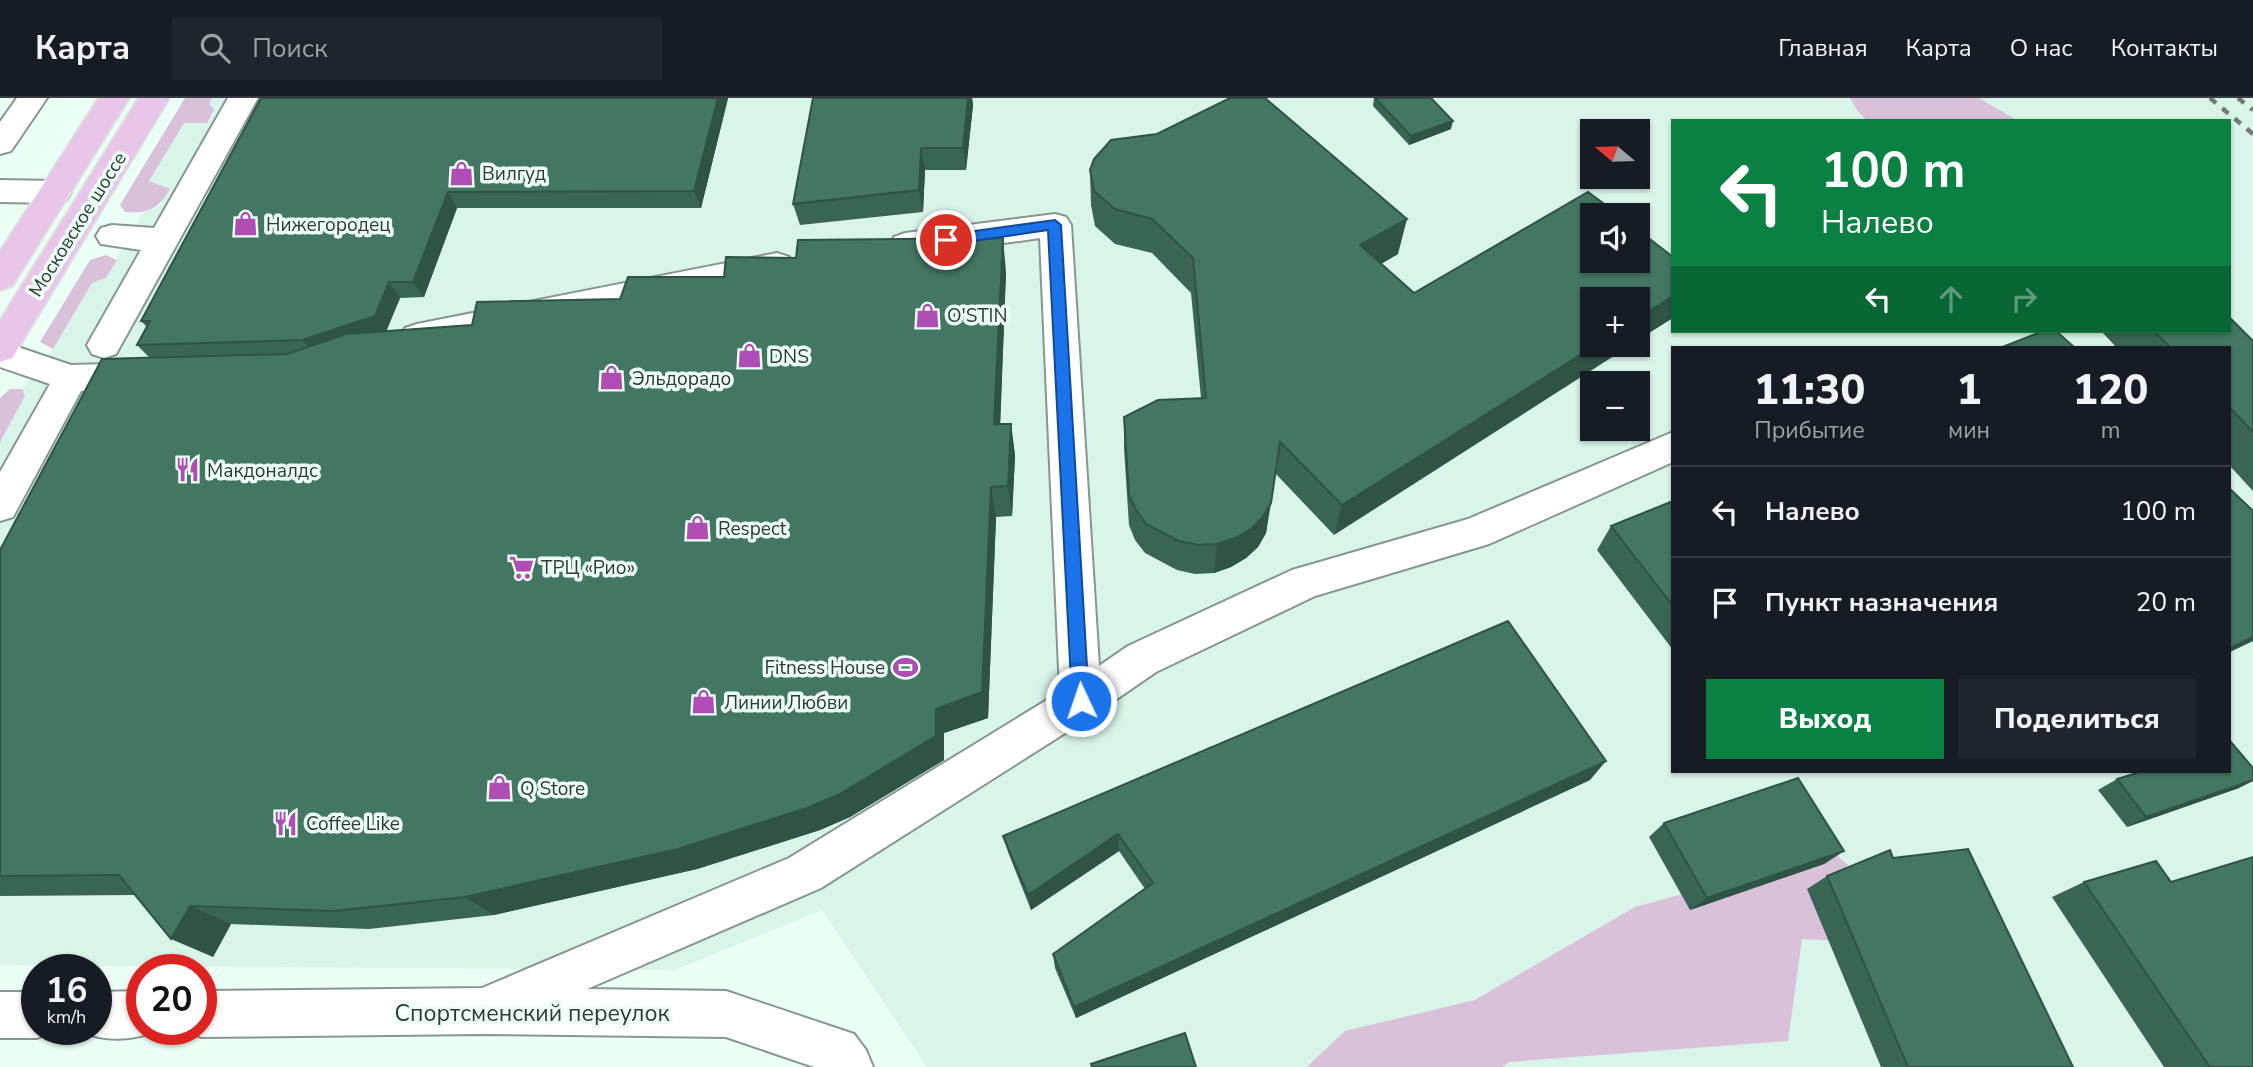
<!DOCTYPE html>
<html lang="ru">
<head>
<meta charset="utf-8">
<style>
  body { margin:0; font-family:"Nunito Sans",sans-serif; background:#20242c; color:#f1f3f6; height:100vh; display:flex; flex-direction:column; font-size:26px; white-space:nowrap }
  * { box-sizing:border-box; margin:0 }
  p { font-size:23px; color:#9ea1a6 }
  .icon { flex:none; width:38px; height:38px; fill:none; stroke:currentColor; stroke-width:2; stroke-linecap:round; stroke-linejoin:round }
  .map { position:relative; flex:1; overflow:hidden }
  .panel { position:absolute; left:1671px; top:248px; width:560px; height:427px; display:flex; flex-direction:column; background:#171b24; border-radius:0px; box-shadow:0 2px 5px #0004 }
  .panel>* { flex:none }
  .guide { position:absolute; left:1671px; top:21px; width:560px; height:214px; border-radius:0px; box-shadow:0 2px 5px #0004; background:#0b8043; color:#fff; overflow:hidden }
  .needle { width:46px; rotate:289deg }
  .controls { position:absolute; left:1580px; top:21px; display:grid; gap:14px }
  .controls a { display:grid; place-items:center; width:70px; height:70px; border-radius:0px; background:#171b24; box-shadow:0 2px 5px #0004; font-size:35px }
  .speed { position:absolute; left:21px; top:856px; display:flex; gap:14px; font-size:35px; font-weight:700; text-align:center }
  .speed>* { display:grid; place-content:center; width:91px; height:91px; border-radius:50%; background:#171b24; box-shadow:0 2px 5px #0004; line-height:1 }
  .speed small { font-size:18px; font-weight:400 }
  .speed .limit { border:10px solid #d22; background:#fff; color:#111 }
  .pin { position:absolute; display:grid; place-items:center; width:60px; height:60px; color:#fff; margin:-30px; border:4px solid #fff; border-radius:50%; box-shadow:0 2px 7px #0007 }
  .me { position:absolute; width:77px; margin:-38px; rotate:357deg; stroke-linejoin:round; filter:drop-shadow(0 0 5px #0008) }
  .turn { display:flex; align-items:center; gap:24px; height:147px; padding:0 35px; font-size:32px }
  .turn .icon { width:91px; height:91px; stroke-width:2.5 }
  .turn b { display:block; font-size:49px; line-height:60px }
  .lanes { display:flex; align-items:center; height:66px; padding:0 35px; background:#0003; justify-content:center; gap:35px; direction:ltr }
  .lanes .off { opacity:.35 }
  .eta { display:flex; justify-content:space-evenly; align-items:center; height:119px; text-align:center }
  .eta b { font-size:42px; font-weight:800; line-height:49px }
  .cta { display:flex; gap:14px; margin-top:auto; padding:14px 35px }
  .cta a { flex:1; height:80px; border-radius:0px; background:#0b8043; color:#fff; font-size:28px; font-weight:800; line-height:80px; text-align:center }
  .cta a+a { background:#20242c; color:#f1f3f6 }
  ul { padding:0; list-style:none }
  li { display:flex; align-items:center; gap:21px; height:91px; padding:0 35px; border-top:2px solid #363941 }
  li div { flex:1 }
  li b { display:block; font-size:26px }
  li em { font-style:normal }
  header { display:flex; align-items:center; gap:42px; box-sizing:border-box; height:98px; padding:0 35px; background:#171b24; border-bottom:2px solid #363941 }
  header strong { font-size:33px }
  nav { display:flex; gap:38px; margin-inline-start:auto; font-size:24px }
  .search { width:490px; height:63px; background:#20242c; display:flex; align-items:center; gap:18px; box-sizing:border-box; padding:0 24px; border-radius:0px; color:#9ea1a6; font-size:26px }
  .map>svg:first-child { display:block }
</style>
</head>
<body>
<header>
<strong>Карта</strong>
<div class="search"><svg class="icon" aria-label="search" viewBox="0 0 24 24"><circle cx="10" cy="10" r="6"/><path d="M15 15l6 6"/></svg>Поиск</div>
<nav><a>Главная</a><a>Карта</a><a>О нас</a><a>Контакты</a></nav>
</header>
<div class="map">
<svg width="2253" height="969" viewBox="0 0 2253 969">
  <rect width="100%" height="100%" fill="#ecfff6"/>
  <path fill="#d9f4e8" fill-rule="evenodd" d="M 212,0 L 2253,0 L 2253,969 L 927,969 L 822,812 L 675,872 L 0,867 L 0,344 L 25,298 L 22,291 L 53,251 L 92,185 L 106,180 L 142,116 L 162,106 L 149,83 L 184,25 L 209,6 ZM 1673,23 L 2230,23 L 2230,233 L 1673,233 ZM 1592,33 L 1638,33 L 1638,79 L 1592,79 ZM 1592,117 L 1638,117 L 1638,163 L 1592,163 ZM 1592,201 L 1638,201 L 1638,247 L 1592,247 ZM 1673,250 L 2230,250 L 2230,674 L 1673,674 ZM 1592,285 L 1638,285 L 1638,331 L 1592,331 Z"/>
  <path fill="#d9c1d9" d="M 185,0 L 212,0 L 209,6 L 214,11 L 207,25 L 184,25 L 149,83 L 170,91 C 159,111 147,116 125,114 L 120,107 Z
    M 1850,0 L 1979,0 L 2018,23 L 1868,23 L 1858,14 Z
    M 106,157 L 117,162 L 106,180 L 92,185 L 53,251 L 40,244 L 90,162 Z
    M 10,291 L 22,291 L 25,298 L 0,344 L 0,300 Z
    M 1834,755 L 1875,791 L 1867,844 L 1802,841 L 1788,943 L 1509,964 L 1503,969 L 1307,969 L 1345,933 L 1475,902 L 1635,809 Z"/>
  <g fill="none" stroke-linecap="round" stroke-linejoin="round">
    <defs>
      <path id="minor" d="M 17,0 L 47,0 L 11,53 L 0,56 L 0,24 Z
        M 228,0 L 258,0 L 116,256 L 104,260 L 92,256 L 87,247 L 141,152 L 101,146 L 96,138 L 101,130 L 112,127 L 154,130 Z
        M 0,82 L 55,83 L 66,86 L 71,94 L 66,102 L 55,105 L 0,104 Z
        M 1055,116 L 1066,119 L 1071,127 L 1099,568 L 1128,548 L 1292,472 L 1468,421 L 1673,334 L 1673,364 L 1489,446 L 1315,498 L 1156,574 L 1095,616 L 821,790 L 587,891 L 726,893 L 854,936 L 866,952 L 873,969 L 814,969 L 726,939 L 482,936 L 201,939 L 185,932 L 201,931 L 201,893 L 482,890 L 789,760 L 1060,594 L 1040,140 L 905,159 L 894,155 L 889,147 L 894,139 L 905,135 Z
        M 777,155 L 789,159 L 793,167 L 789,175 L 417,252 L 405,248 L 400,239 L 405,230 L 417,226 Z
        M 0,243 L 71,267 L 146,265 L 158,269 L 163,278 L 158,287 L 146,291 L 81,293 L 13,419 L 0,423 L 0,374 L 50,286 L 0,269 Z
        M 142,893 L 142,931 L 158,932 C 134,943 104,944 80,933 L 79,931 L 96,931 L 96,894 Z
        M 0,894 L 37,894 L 37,931 L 54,931 L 53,933 L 37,940 L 0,940 Z"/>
      <path id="major" d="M 99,0 L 129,0 L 12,188 L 0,192 L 0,154 Z
        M 139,0 L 169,0 L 12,260 L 0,264 L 0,223 Z"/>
    </defs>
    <use href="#minor" stroke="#869790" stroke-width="4"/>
    <use href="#major" stroke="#dedfdf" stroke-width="4"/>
    <use href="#minor" fill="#fff" fill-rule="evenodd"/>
    <use href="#major" fill="#e9c5ea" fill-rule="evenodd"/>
    <path stroke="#717c77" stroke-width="4.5" stroke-dasharray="8 8" stroke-linecap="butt" d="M 2210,0 L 2253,36
      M 2238,0 L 2253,12"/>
  </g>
  <path fill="#3a6555" d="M 261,0 L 728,0 L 701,110 L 457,110 L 424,199 L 400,200 L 386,233 L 472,227 L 620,201 L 724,179 L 1006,174 L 1000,326 L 1011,326 L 1015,358 L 1012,418 L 996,419 L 988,620 L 944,635 L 944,662 L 850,719 L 820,732 L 697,771 L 494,817 L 369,831 L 231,826 L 213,859 L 135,797 L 0,798 L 0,452 L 150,260 L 137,247 L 147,229 L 141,223 Z
    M 813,0 L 972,0 L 973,7 L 966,72 L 925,72 L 923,114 L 800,127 L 793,106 Z
    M 1374,0 L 1431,0 L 1451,31 L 1409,47 L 1373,8 Z
    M 1090,72 L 1398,156 L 1381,166 L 1414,195 L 1334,437 L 1275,375 L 1266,435 L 1258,449 L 1246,460 L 1231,469 L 1214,475 L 1195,476 L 1177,472 L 1145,455 L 1135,442 L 1129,427 L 1124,350 L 1124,319 L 1201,300 L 1191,195 L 1152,155 L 1115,146 L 1095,128 L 1091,107 Z
    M 2101,233 L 2230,233 L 2253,243 L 2253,393 L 2230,368 L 2230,250 L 2117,250 Z
    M 1673,403 L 1673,552 L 1597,452 L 1611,428 Z
    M 2117,681 L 2239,690 L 2127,729 L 2098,692 Z
    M 1590,682 L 1076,920 L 1055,870 L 1053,856 L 1145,791 L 1119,753 L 1031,812 L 1008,754 L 1003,738 Z
    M 1664,725 L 1844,753 L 1824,766 L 1690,812 L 1649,739 Z
    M 1893,760 L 2073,969 L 1881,969 L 1807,791 L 1827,778 Z
    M 2084,784 L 2171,784 L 2253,969 L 2164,969 L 2052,799 Z"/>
  <path fill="#2f5345" d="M 718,0 L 728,0 L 701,110 L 694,93 Z
    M 968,0 L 972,0 L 973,7 L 966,72 L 963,50 Z
    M 1453,23 L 1451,31 L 1409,47 L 1411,38 Z
    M 921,50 L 925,72 L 923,114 L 919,92 Z
    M 448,94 L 457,110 L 424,199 L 413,184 Z
    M 1407,121 L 1398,156 L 1353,182 L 1360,147 Z
    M 1003,140 L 1006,174 L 999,358 L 994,326 Z
    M 389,184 L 400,200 L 386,234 L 315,257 L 302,242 Z
    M 1673,198 L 1673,220 L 1638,242 L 1638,220 Z
    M 1596,247 L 1631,247 L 1334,437 L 1342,407 Z
    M 1011,326 L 1015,358 L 1012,418 L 1008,388 Z
    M 991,389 L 996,419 L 988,620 L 944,635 L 944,662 L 850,719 L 820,732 L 697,771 L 494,817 L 465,799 L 936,611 Z
    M 1271,405 L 1266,435 L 1258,449 L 1246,460 L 1231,469 L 1214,475 L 1217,446 Z
    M 2253,539 L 2253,543 L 2230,554 L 2230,550 Z
    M 1606,663 L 1590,682 L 1076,920 L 1074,909 Z
    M 2253,682 L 2253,683 L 2239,690 L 2127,729 L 2146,719 Z
    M 1118,736 L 1119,753 L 1031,812 L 1028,797 Z
    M 1844,753 L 1824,766 L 1690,812 L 1707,800 Z
    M 190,808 L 231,826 L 213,859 L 171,841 Z"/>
  <path fill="#437663" stroke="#2f5345" stroke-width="2" d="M 261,0 L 718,0 L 694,93 L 448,94 L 413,184 L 389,184 L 375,218 L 302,242 L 137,247 L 150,223 L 141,223 Z
    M 813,0 L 968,0 L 963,50 L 921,50 L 919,92 L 793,106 Z
    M 1230,0 L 1265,0 L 1407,121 L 1360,147 L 1414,195 L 1588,94 L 1619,117 L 1592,117 L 1592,163 L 1638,163 L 1638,132 L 1673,159 L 1673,198 L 1638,220 L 1638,201 L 1592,201 L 1592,247 L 1596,247 L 1342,407 L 1280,344 L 1271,405 L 1263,419 L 1251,431 L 1235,440 L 1217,446 L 1198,447 L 1179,443 L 1146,426 L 1136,412 L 1129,397 L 1124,319 L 1158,302 L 1206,300 L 1193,160 L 1152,121 L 1115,111 L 1094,93 L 1090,72 L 1094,61 L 1111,42 L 1157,36 Z
    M 1375,0 L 1431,0 L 1453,23 L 1411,38 Z
    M 1003,140 L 994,326 L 1011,326 L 1008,388 L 991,389 L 982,594 L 936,611 L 936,638 L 838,697 L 807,710 L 678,751 L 465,799 L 334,813 L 190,808 L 171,841 L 119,777 L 0,778 L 0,452 L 102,261 L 287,256 L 346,236 L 472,227 L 477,204 L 620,201 L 628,179 L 724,179 L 726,159 L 796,160 L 798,142 Z
    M 2230,220 L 2253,243 L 2253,334 L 2230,310 L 2230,250 L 2171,250 L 2154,233 L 2230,233 Z
    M 2043,233 L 2056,233 L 2075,250 L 2000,250 Z
    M 2230,391 L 2253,413 L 2253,539 L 2230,550 Z
    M 1673,403 L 1673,508 L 1611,428 Z
    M 1508,523 L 1606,663 L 1074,909 L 1053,856 L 1153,785 L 1118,736 L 1028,797 L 1003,738 Z
    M 2230,643 L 2253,670 L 2253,682 L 2146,719 L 2117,681 L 2140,674 L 2230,674 Z
    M 1798,680 L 1844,753 L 1707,800 L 1664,725 Z
    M 1968,751 L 2073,969 L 1908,969 L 1827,778 L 1890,752 L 1893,760 Z
    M 2253,759 L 2253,969 L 2210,969 L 2084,784 L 2156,763 L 2171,784 Z
    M 1185,935 L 1196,969 L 1092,969 L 1091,966 Z"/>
  <path fill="#1a73e8" stroke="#114b97" stroke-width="2" d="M 1055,122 L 1061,127 L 1089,603 L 1087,609 L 1081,611 L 1075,609 L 1072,603 L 1048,132 L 946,147 L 939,142 L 946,137 Z"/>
  <defs>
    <symbol id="shop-bare" viewBox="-9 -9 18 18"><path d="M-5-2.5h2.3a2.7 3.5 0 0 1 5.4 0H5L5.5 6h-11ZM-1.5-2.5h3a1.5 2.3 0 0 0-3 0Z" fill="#af4db4" stroke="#ecfff6" stroke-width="2.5" paint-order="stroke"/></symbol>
    <symbol id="restaurant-bare" viewBox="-9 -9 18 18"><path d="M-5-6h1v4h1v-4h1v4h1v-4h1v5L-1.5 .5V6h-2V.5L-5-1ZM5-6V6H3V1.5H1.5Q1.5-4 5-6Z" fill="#af4db4" stroke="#ecfff6" stroke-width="2.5" paint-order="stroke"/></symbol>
    <symbol id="supermarket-bare" viewBox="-9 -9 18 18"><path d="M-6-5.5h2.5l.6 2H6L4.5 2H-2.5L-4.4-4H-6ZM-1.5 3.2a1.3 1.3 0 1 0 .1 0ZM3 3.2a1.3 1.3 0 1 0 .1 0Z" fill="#af4db4" stroke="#ecfff6" stroke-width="2.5" paint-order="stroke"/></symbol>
    <symbol id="stadium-bare" viewBox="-9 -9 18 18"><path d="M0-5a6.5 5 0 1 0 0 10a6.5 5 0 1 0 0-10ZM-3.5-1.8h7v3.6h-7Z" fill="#af4db4" stroke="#ecfff6" stroke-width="2.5" paint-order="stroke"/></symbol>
  </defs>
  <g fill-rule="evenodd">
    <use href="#shop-bare" x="444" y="58" width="35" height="35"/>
    <use href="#shop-bare" x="228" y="108" width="35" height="35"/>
    <use href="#shop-bare" x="910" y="200" width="35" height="35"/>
    <use href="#shop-bare" x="732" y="240" width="35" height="35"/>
    <use href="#shop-bare" x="594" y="262" width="35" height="35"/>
    <use href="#restaurant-bare" x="170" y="354" width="35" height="35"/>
    <use href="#shop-bare" x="680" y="412" width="35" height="35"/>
    <use href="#supermarket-bare" x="504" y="452" width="35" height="35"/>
    <use href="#stadium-bare" x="888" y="552" width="35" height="35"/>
    <use href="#shop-bare" x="686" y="586" width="35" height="35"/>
    <use href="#shop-bare" x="482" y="672" width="35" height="35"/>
    <use href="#restaurant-bare" x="268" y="708" width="35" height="35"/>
  </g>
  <g text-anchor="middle" stroke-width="7" stroke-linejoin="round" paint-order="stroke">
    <g font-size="19" fill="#313835" stroke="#ecfff6" text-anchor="start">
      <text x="482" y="82">Вилгуд</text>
      <text x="266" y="133">Нижегородец</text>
      <text x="947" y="224">O'STIN</text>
      <text x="769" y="265">DNS</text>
      <text x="632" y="287">Эльдорадо</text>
      <text x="207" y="379">Макдоналдс</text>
      <text x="718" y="437">Respect</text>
      <text x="541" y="476">ТРЦ «Рио»</text>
      <text x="885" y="576" text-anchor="end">Fitness House</text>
      <text x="724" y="611">Линии Любви</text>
      <text x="520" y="697">Q Store</text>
      <text x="306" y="732">Coffee Like</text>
    </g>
    <g font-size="19" fill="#313835" stroke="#ecfff6">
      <text transform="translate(77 126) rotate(-58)" y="7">Московское шоссе</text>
    </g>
    <g font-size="23" fill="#313835" stroke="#ecfff6">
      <text x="532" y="923">Спортсменский переулок</text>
    </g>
  </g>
</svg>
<div class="controls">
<a><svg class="needle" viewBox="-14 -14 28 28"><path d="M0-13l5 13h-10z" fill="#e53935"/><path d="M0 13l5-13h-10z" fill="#9ea1a6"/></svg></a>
<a><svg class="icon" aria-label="sound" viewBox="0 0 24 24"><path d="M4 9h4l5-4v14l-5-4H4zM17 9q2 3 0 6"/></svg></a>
<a>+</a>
<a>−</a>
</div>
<div class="speed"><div>16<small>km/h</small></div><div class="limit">20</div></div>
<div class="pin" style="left:946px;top:142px;background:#d93025"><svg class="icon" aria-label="arrive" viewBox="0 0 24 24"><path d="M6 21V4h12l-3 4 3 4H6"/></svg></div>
<svg class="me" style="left:1081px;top:603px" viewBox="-20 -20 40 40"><circle r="17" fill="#1a73e8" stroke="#fff" stroke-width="3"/><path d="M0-11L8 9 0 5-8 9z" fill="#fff"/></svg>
<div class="guide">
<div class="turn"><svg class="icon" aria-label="left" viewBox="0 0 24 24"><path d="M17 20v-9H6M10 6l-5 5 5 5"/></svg><div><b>100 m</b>Налево</div></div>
<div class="lanes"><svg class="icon" aria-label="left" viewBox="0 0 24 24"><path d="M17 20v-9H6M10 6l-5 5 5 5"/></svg><svg class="icon off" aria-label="ahead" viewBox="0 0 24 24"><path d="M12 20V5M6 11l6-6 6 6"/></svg><svg class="icon off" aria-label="right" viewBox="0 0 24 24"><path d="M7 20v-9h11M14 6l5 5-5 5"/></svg></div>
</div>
<section class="panel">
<div class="eta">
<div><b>11:30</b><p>Прибытие</p></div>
<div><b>1</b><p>мин</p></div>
<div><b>120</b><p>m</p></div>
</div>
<ul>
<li><svg class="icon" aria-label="left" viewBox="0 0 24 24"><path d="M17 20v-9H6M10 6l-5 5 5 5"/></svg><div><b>Налево</b></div><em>100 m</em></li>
<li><svg class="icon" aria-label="arrive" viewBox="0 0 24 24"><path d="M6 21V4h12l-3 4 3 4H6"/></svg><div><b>Пункт назначения</b></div><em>20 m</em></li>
</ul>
<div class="cta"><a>Выход</a><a>Поделиться</a></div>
</section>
</div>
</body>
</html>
